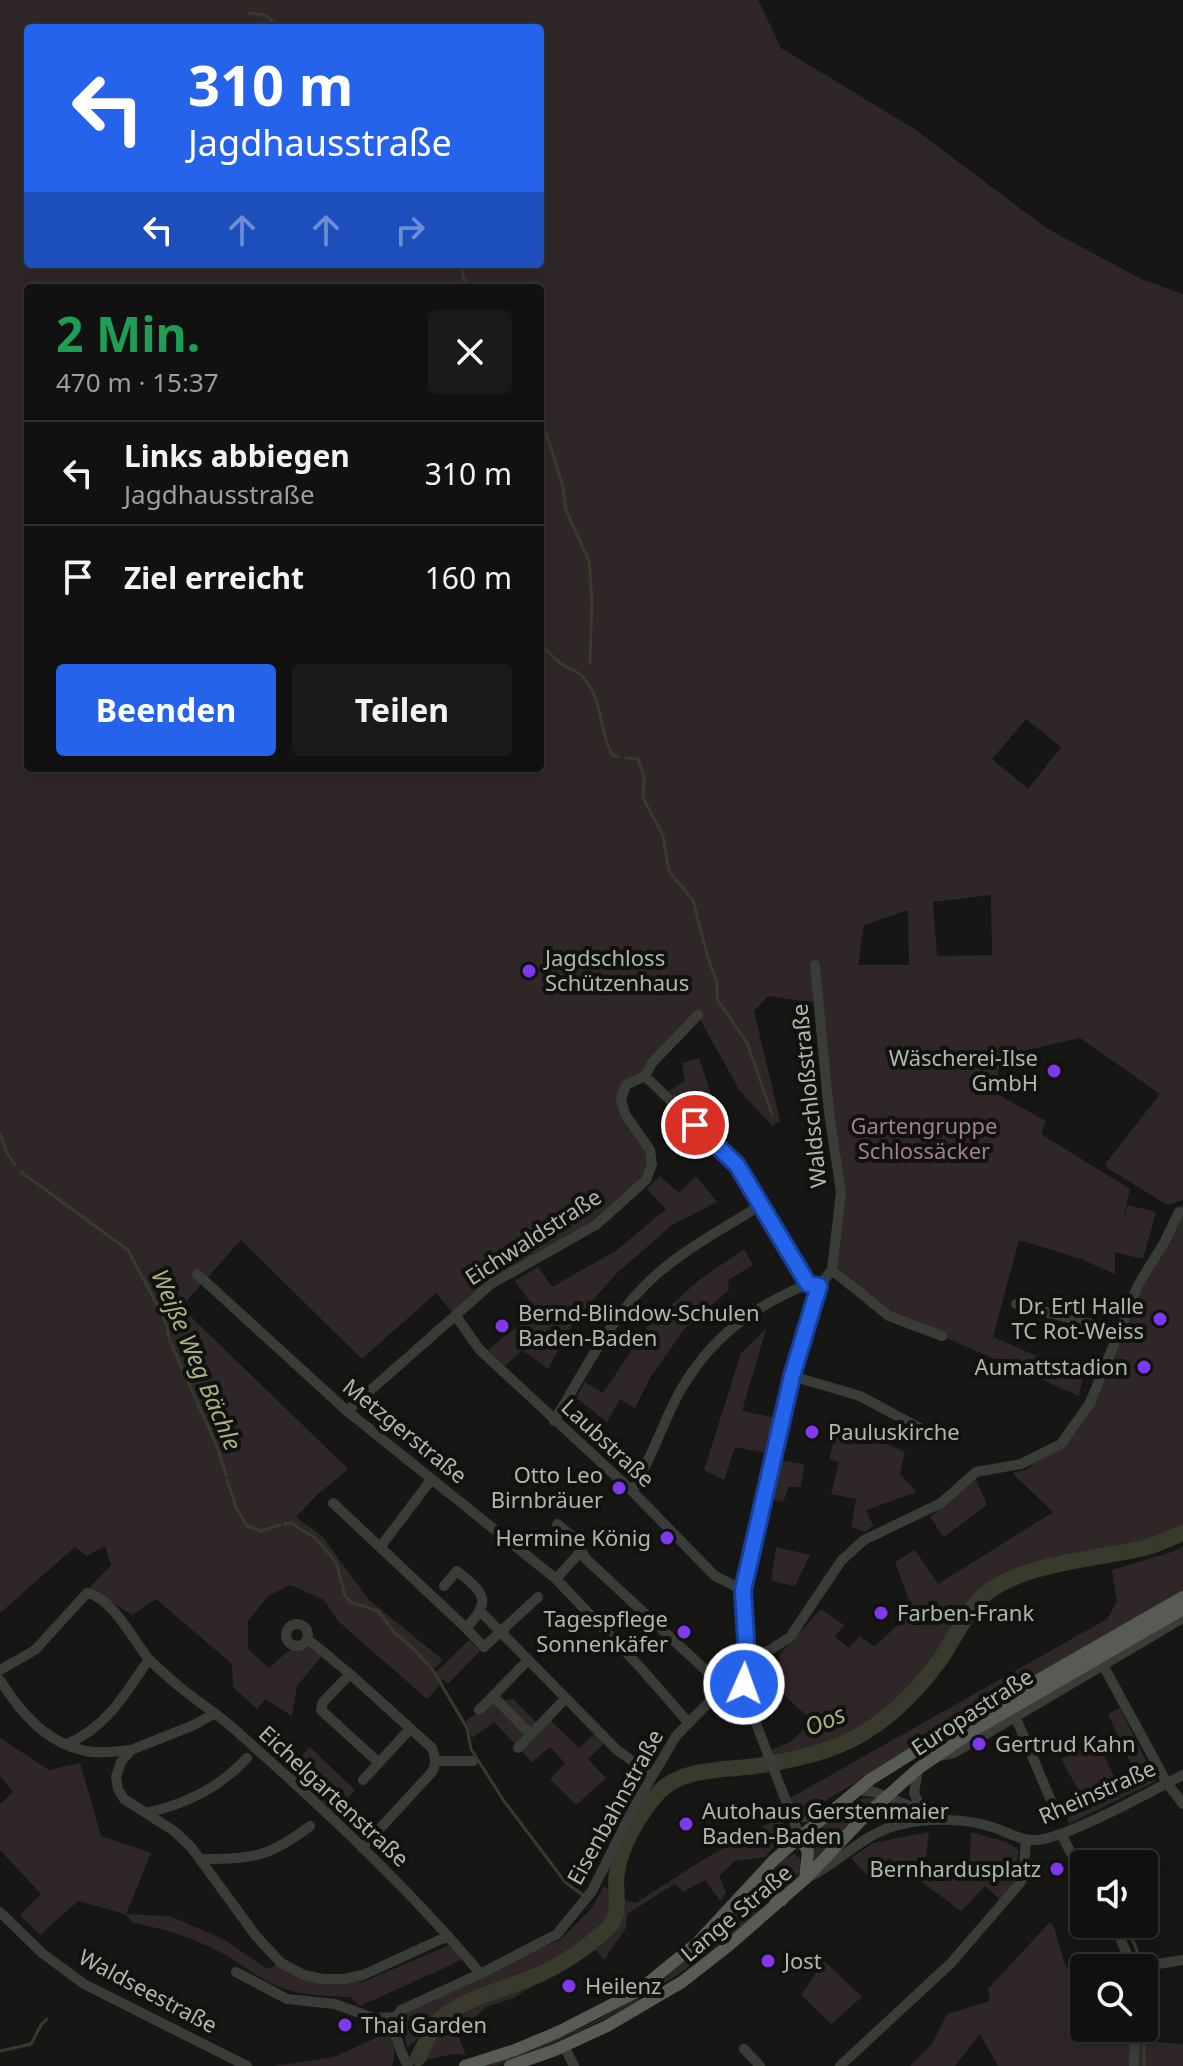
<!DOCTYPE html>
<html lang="de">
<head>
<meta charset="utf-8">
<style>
  body { margin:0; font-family:"Noto Sans",sans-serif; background:#191a19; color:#f1f3f6; height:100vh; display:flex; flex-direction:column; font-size:30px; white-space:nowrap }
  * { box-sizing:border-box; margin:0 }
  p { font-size:26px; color:#9c9d9f }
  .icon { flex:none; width:44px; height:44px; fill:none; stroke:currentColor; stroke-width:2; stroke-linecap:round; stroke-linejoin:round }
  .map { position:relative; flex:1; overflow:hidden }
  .sheet { position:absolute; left:24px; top:284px; width:520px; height:488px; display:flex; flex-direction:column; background:#101110; border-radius:8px; box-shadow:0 4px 12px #0003,0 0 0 2px #303130 }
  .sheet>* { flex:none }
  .hud { position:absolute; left:24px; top:24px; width:520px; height:244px; border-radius:8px; box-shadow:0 4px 12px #0003,0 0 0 2px #303130; background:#2563eb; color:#fff; overflow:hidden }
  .controls { position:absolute; left:1070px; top:1850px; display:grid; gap:16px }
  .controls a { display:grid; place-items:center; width:88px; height:88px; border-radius:8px; background:#101110; box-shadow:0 4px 12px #0003,0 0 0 2px #303130; font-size:40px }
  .pin { position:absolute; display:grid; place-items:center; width:68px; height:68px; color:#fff; margin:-34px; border:4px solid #fff; border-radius:50%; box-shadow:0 2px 8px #0007 }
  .me { position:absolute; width:88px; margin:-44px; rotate:2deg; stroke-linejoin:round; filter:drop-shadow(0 0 6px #0008) }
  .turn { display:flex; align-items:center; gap:28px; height:168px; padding:0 32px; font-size:36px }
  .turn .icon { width:104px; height:104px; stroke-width:2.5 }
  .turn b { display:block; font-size:56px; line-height:68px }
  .lanes { display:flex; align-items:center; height:76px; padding:0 32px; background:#0003; justify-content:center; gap:40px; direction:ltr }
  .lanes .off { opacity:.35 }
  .round { display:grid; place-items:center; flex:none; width:84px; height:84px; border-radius:8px; background:#191a19 }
  .headline { display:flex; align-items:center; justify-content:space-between; height:136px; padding:0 32px }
  h1 { font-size:48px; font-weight:700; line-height:60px; color:#1e9e55 }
  .cta { display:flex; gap:16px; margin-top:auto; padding:16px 32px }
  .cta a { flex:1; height:92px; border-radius:8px; background:#2563eb; color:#fff; font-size:32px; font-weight:700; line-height:92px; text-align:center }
  .cta a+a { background:#191a19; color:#f1f3f6 }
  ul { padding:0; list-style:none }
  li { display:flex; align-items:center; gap:24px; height:104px; padding:0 32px; border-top:2px solid #303130 }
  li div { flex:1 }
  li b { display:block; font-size:30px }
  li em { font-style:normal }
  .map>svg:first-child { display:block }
</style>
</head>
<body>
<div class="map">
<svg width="1183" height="2066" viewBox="0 0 1183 2066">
  <rect width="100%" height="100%" fill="#161715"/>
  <path fill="#2f2627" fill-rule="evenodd" d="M 0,0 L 758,0 L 781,48 L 916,130 L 1046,228 L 1141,279 L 1183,294 L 1183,1200 L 1167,1205 L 1106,1167 L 1106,1163 L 1160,1094 L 1080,1038 L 1001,1056 L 995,1093 L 1046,1121 L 1041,1134 L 1130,1189 L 1123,1221 L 1128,1205 L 1156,1212 L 1143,1259 L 1115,1252 L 1115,1274 L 1081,1259 L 1019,1240 L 993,1337 L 1083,1376 L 1079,1396 L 892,1314 L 837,1267 L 845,1185 L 818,1003 L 768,996 L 754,1011 L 780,1121 L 772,1126 L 740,1091 L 698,1016 L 645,1076 L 626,1085 L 621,1099 L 650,1150 L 646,1180 L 615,1210 L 491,1284 L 455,1315 L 436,1293 L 362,1359 L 241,1240 L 181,1307 L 348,1469 L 317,1495 L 296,1517 L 322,1536 L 369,1600 L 443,1660 L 434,1669 L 436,1672 L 469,1640 L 480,1651 L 448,1684 L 441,1678 L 443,1682 L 427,1699 L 338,1621 L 324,1600 L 290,1585 L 268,1596 L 248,1621 L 248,1649 L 269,1668 L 288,1651 L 311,1647 L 322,1656 L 297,1686 L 292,1716 L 265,1699 L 257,1709 L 233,1687 L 232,1664 L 156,1599 L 132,1615 L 89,1588 L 111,1565 L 105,1546 L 87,1556 L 75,1547 L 0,1613 ZM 28,28 L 540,28 L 540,264 L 28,264 ZM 28,288 L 540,288 L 540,768 L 28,768 ZM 1026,719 L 1061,747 L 1028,789 L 992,759 ZM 991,895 L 992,955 L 937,956 L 933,902 ZM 908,910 L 909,965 L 858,965 L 864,925 Z
    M 699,1058 L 713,1100 L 702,1124 L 667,1092 L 685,1081 L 682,1063 Z
    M 660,1176 L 679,1193 L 696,1176 L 717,1202 L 672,1225 L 617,1273 L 574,1321 L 548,1369 L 522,1350 L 505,1366 L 488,1350 L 537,1311 L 515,1281 L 538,1267 L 552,1287 L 617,1250 L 666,1209 L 647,1189 Z
    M 1183,1203 L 1183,1529 C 1170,1534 1157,1540 1143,1544 C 1089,1558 1027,1558 981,1592 C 959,1609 946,1639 931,1661 C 888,1721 845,1739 776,1760 L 771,1750 L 792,1741 L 812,1721 L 777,1688 L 780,1654 L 821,1609 L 844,1625 L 835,1637 L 849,1648 L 860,1636 L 874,1647 L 913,1611 L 895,1562 L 915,1550 L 938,1584 L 1053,1512 L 1012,1473 L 1028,1469 L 1074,1428 L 1118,1331 Z
    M 744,1249 L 753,1265 L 728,1280 L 729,1290 L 686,1327 L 651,1376 L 635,1408 L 620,1399 L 607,1422 L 576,1398 L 585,1382 L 603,1393 L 647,1327 L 698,1281 Z
    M 766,1329 L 742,1411 L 776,1418 L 767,1453 L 735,1447 L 724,1480 L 704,1470 L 741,1353 Z
    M 839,1422 L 905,1452 L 900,1474 L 917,1492 L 866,1510 L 873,1526 L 865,1532 L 851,1527 L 856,1499 L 831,1494 L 839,1462 L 829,1459 Z
    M 779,1460 L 804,1464 L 801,1487 L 789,1487 L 783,1502 L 771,1499 Z
    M 976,1479 L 987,1505 L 944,1537 L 930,1517 Z
    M 1183,1546 L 1183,1591 L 831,1797 L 810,1811 L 802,1814 L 794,1809 L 790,1798 L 1107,1619 L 1117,1601 L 1112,1570 L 1172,1552 Z
    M 776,1547 L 810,1555 L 795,1586 L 771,1581 Z
    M 513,1699 L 542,1728 L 550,1720 L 579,1748 L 595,1733 L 604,1744 L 588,1759 L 606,1778 L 576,1805 L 550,1779 L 565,1763 L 550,1747 L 532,1762 L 494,1722 L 472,1738 L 466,1721 L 491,1703 Z
    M 1120,1708 L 1156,1781 L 1069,1824 L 1061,1805 L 1080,1793 L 1061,1759 L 1098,1742 L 1118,1785 L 1136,1775 L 1108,1714 Z
    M 0,1738 L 49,1770 L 80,1763 L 101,1836 L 151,1853 L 126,1914 L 170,1916 L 225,1940 L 267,1969 L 281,1964 L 319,1979 L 363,1982 L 454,1943 L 464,1959 L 360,2006 L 350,1997 C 328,1996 303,1996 282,1988 C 258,1979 239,1961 216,1950 C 190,1937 162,1928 133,1923 L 125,1914 L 78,1901 L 40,1935 L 20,1915 L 41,1894 L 0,1850 L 0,1804 L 13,1792 L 0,1776 Z
    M 310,1747 L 355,1790 L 334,1813 L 288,1770 Z
    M 865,1798 L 876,1798 L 817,1861 L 814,1860 L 807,1842 L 809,1837 L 852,1802 Z
    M 782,1816 C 789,1835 777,1843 765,1857 L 735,1861 L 719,1876 L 726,1893 L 720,1901 L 705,1880 L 683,1892 L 675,1884 L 627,1914 L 626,1928 L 604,1960 L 593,1947 L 514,1998 L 486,2007 L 457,2034 L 466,2055 L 454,2054 L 425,2060 L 441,2031 L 432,2026 L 407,2048 L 401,2019 L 407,2008 L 561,1939 L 591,1909 L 604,1886 L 622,1900 L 636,1903 L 701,1861 Z
    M 929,1832 L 924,1870 L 969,1870 L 971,1832 L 1006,1842 L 1019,1850 L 1013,1885 L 1000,1900 L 985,1886 L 961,1911 L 889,1858 L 869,1877 L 851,1858 L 873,1843 Z
    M 794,1854 L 800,1858 L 801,1869 C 795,1879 787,1892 775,1892 L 768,1884 C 770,1872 783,1859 794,1854 Z
    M 748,1895 L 761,1910 C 692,1969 628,2012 544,2047 C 525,2055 506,2066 486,2066 C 555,2042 630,2011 685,1961 C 707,1941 727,1917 748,1895 Z
    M 1050,1922 L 1054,1927 C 1060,1947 1064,1975 1084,1986 L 1084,2028 L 1144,2028 L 1144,2010 L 1154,2017 L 1156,2042 L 1183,2044 L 1183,2066 L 998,2066 L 980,2034 L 955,2066 L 910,2066 L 932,2044 L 947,2014 L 990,2001 L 988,1989 Z
    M 824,1961 L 862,1997 L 831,2024 L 801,1995 Z
    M 391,2031 L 395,2054 L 392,2066 L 274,2066 L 334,2057 Z"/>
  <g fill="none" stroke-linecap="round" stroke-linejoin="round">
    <path stroke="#383b2c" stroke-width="3" d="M 249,13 L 265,15 L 281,28
      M 460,264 L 466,288
      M 540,413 L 563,487 L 566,510 L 589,561 L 592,600 L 590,663
      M 540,643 C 547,650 554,659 563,665 C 570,670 579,671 584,678 C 603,701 599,729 612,755 L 618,757
      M 626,758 L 638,759 L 644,776 L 643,798 L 663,836 L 669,871 L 693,900 L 708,958 L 717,982 L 717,999 L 747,1043 L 772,1114
      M 0,1134 L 8,1155 L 15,1165
      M 21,1172 L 128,1250 L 165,1320 L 170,1341 L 218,1449 L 226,1475
      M 227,1480 L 236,1507 L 247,1526 L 261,1531 L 280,1525
      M 285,1524 L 291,1523 L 315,1538 L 336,1562 L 345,1596 L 351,1602 L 378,1611 L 395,1633 L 415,1650 L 434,1672 L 467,1728 L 471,1749 L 504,1801 L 566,1883 L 583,1895
      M 1124,1924 L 1135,1945 L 1141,1964
      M 1144,2004 L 1144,2066
      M 0,2051 L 31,2044 L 41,2025 L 47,2019"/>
    <path stroke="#383b2c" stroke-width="16" d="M 418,2058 C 425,2045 432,2026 443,2017 C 468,1997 502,1990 531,1978 C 557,1968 587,1948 607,1929 C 624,1913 613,1891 617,1872 C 621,1844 641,1812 659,1792 C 683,1766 730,1771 762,1765 C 793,1760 827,1753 855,1738 C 888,1720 917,1691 939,1661 C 955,1639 966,1609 988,1592 C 1026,1563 1097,1559 1144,1548 C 1157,1545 1170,1538 1183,1533"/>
    <path stroke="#393c37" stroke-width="10" d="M 815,965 L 829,1112 L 841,1192 L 832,1270
      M 645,1076 L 737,1165 L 808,1284 L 819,1286 L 792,1376 L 743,1590 L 747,1658 L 744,1684 L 748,1703 L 800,1837
      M 645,1076 L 652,1063 L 698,1015
      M 197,1274 L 347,1411 L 556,1579 L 639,1666 L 688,1722
      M 819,1286 L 832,1270 L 889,1316 L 942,1336
      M 1016,1304 L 1118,1331
      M 455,1315 L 480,1350 L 632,1491 L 715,1576 L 743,1590
      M 792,1376 L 860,1396 L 929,1433
      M 347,1411 L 491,1284 L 596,1225 L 646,1180 L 652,1164 L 650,1150 L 625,1114 L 621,1099 L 626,1085 L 645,1076
      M 554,1421 C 584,1372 613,1312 657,1274 C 688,1247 726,1227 761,1205
      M 632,1491 C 651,1460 661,1427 678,1395 C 708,1340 750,1308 808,1284
      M 333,1503 L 466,1628
      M 557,1524 L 577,1540 L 585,1558 L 726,1689
      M 381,1546 L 431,1480
      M 556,1579 L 581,1551
      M 444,1586 L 457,1571 C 484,1593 493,1600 466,1628 L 484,1647 L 538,1597
      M 481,1612 L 617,1750 L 652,1775
      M286 1635a11 11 0 1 1 22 0a11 11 0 1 1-22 0Z
      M 307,1640 L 315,1645 L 350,1674 L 432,1748 C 435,1757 437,1763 432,1772 L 362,1848
      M 747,1658 L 770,1650 L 790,1637 L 841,1561 L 864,1540 L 941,1503 L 976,1472 L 1021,1464 L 1061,1444 L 1090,1403 L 1138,1285 L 1165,1241 L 1179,1212
      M 527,1661 L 493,1696 L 530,1734
      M 1103,1665 L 1167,1783 L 1183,1804
      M 0,1670 L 35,1650 L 87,1593 C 112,1597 133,1640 148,1658 C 153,1664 160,1670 166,1675 C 187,1695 211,1709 233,1728 C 320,1805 405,1884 480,1973
      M 350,1674 L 323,1702 L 321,1710 L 379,1763
      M 0,1680 C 20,1712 46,1743 86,1751 C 100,1754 117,1751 131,1750
      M 479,1710 L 493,1696
      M 215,1713 L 194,1725 L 131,1750 L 121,1762 L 116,1777 L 118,1789 L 124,1799 L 174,1831 L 191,1847 L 256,1936 L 281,1963 L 304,1975 L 323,1979 L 344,1979 L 363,1975 L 448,1936
      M 1015,1716 L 1052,1803
      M 67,1744 C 107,1727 125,1694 149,1659
      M 518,1748 L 565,1699
      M 934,1757 L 954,1753 L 1183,1618
      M 436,1761 L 473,1761
      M 918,1770 L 914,1793 L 923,1813
      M 363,1780 L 410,1729
      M 856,1790 L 874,1792 L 943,1819
      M 146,1813 C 186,1804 219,1788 247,1758
      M 790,1813 L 803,1817 L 828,1814
      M 1061,1834 L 1084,1878
      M 201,1859 C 250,1860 270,1857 310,1826
      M 807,1878 C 840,1863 865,1831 902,1824 C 930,1818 965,1818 992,1827 C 1006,1831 1018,1840 1033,1840 C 1061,1842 1153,1790 1183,1775
      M 0,1912 L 42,1953 L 84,1984 L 247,2066
      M 1114,1924 L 1133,1968
      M 1133,1968 L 1183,1960
      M 236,1972 L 287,1999 L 335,2004 L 373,2018 L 395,2017
      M 564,2046 L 574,2066
      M 744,2049 L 760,2066
      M 408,2066 C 400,2050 388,2026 401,2010 L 484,1972 L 557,1934 L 592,1891 L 634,1807 L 676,1736 L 719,1692 L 744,1684
      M 840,2066 L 951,1963 L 1020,1883 L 1023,1878 L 1026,1840
      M 1134,2066 L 1135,2028"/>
    <path stroke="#575b53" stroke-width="12" d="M 800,1837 L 808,1852 L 805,1879
      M 765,1871 L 762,1879 L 764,1889 L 774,1898 L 782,1900
      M 465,2066 L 515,2050 L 558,2032 L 638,1991 L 696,1944 L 773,1861 L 800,1837 L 871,1779 L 935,1739 L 1183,1597
      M 510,2066 L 555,2050 L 607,2026 L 682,1982 L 728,1946 L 805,1879 L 866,1815 L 919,1768 L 976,1729 L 1183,1609"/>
  </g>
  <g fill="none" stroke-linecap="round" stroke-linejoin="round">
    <defs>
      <path id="route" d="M 695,1125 L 737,1165 L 808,1284 L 819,1286 L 792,1376 L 743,1590 L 747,1658 L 744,1684"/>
    </defs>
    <use href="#route" stroke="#184099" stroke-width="20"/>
    <use href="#route" stroke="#2563eb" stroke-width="14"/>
  </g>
  <g fill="#8138ec" stroke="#111210" stroke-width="3">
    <circle cx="529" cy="971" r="8"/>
    <circle cx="1054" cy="1071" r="8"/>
    <circle cx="1160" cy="1319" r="8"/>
    <circle cx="502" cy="1326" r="8"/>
    <circle cx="1144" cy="1367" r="8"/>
    <circle cx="812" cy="1432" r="8"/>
    <circle cx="619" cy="1488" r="8"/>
    <circle cx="667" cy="1538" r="8"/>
    <circle cx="881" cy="1613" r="8"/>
    <circle cx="684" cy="1632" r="8"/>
    <circle cx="979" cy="1744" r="8"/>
    <circle cx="686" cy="1824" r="8"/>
    <circle cx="1057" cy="1869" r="8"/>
    <circle cx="768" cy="1961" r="8"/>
    <circle cx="569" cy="1986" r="8"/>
    <circle cx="345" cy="2025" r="8"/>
  </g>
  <g text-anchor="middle" stroke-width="8" stroke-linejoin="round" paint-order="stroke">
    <g font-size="22" fill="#b0b7a8" stroke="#111210" text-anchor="start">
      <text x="545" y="966">Jagdschloss<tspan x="545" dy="25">Schützenhaus</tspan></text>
      <text x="1038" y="1066" text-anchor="end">Wäscherei-Ilse<tspan x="1038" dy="25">GmbH</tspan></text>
      <text x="1144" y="1314" text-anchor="end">Dr. Ertl Halle<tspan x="1144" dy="25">TC Rot-Weiss</tspan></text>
      <text x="518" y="1321">Bernd-Blindow-Schulen<tspan x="518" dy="25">Baden-Baden</tspan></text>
      <text x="1128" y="1375" text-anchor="end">Aumattstadion</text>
      <text x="828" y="1440">Pauluskirche</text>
      <text x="603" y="1483" text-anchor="end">Otto Leo<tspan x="603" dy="25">Birnbräuer</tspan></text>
      <text x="651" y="1546" text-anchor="end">Hermine König</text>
      <text x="897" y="1621">Farben-Frank</text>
      <text x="668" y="1627" text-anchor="end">Tagespflege<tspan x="668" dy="25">Sonnenkäfer</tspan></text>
      <text x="995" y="1752">Gertrud Kahn</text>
      <text x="702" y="1819">Autohaus Gerstenmaier<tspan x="702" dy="25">Baden-Baden</tspan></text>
      <text x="1041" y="1877" text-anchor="end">Bernhardusplatz</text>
      <text x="784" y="1969">Jost</text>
      <text x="585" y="1994">Heilenz</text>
      <text x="361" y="2033">Thai Garden</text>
    </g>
    <g font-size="22" fill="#b0b7a8" stroke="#111210">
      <text transform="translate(809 1096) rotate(-96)" y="8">Waldschloßstraße</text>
      <text transform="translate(533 1237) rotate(-33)" y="8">Eichwaldstraße</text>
      <text transform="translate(405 1431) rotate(39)" y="8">Metzgerstraße</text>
      <text transform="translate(608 1443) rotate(43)" y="8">Laubstraße</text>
      <text transform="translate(972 1712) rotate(-33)" y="8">Europastraße</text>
      <text transform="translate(1097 1792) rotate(-24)" y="8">Rheinstraße</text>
      <text transform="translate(334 1796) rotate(43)" y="8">Eichelgartenstraße</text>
      <text transform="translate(615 1807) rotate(-61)" y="8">Eisenbahnstraße</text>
      <text transform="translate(736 1913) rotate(-40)" y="8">Lange Straße</text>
      <text transform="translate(148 1991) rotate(28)" y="8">Waldseestraße</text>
    </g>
    <g font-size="22" fill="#a17f86" stroke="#111210">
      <text x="924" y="1134">Gartengruppe<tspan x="924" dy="25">Schlossäcker</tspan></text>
    </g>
    <g font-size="24" font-style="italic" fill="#a7b180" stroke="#111210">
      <text transform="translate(196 1360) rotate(67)" y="8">Weiße Weg Bächle</text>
      <text transform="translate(825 1721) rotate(-22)" y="8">Oos</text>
    </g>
  </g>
</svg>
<div class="controls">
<a><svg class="icon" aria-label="sound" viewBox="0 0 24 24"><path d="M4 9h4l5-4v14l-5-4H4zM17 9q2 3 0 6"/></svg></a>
<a><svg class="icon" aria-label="search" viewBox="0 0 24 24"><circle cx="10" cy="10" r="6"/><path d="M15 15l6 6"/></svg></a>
</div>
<div class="pin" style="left:695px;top:1125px;background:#d93025"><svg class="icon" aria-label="arrive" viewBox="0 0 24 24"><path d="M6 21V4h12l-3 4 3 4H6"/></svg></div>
<svg class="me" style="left:744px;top:1684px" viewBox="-20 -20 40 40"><circle r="17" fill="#2563eb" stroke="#fff" stroke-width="3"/><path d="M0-11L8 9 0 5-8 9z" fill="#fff"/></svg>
<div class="hud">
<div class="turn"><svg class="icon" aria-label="left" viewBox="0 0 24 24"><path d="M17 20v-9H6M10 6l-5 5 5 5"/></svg><div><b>310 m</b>Jagdhausstraße</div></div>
<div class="lanes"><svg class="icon" aria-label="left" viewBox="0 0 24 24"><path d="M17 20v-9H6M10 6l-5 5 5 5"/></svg><svg class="icon off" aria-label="ahead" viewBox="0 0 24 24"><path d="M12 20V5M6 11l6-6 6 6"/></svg><svg class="icon off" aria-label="ahead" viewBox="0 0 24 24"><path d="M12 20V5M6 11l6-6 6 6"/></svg><svg class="icon off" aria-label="right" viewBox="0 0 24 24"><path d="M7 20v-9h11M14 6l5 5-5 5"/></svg></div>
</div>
<section class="sheet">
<div class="headline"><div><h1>2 Min.</h1><p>470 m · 15:37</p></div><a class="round"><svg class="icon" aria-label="close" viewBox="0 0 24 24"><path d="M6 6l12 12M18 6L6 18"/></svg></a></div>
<ul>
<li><svg class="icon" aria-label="left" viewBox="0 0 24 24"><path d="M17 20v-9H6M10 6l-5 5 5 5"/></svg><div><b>Links abbiegen</b><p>Jagdhausstraße</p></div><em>310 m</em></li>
<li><svg class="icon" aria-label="arrive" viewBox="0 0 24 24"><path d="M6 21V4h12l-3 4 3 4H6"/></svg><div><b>Ziel erreicht</b></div><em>160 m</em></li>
</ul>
<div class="cta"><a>Beenden</a><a>Teilen</a></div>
</section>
</div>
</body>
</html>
